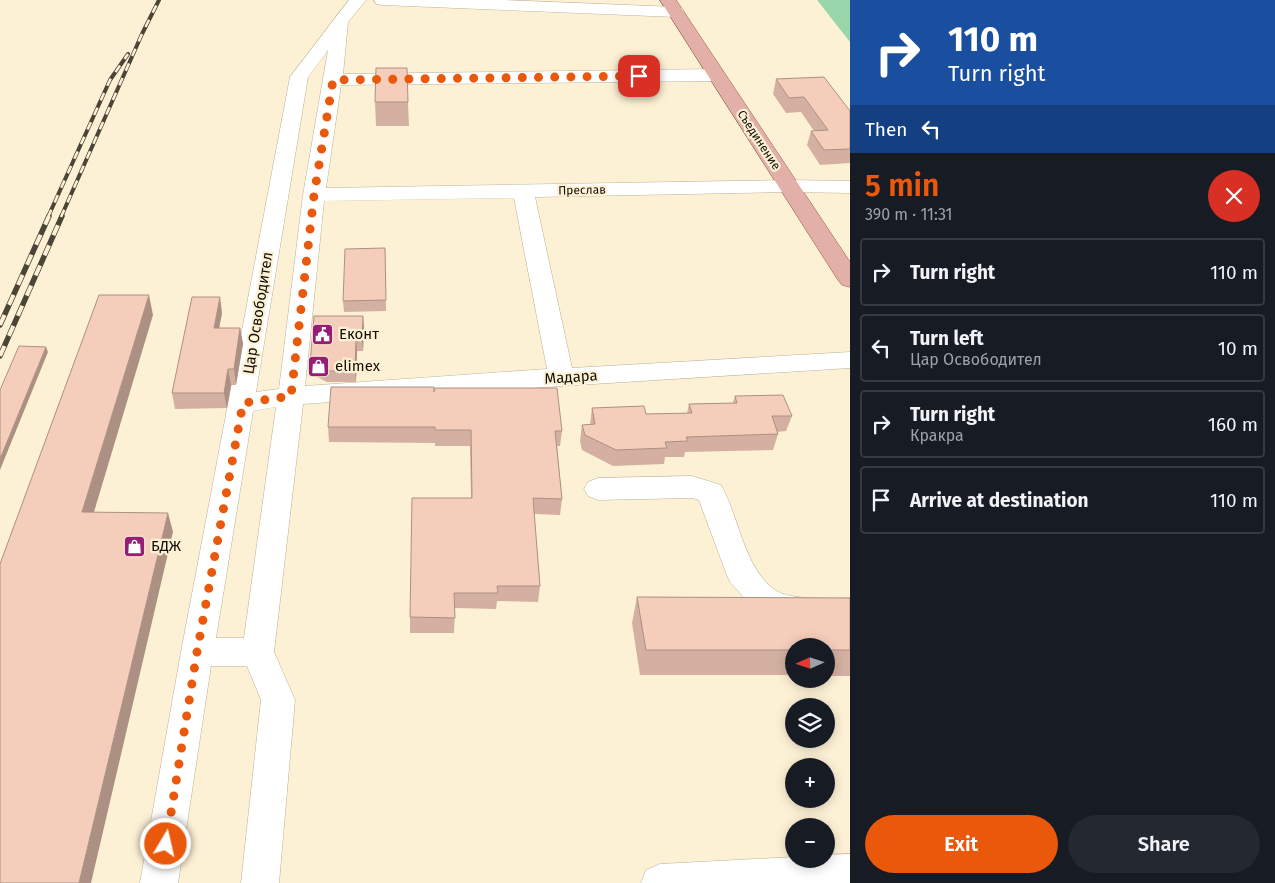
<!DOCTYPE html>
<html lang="en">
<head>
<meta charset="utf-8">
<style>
  body { margin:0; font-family:"Fira Sans",sans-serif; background:#242831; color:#f1f3f6; height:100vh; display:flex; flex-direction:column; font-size:19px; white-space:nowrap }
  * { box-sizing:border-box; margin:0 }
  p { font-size:16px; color:#9ea1a6 }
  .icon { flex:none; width:28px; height:28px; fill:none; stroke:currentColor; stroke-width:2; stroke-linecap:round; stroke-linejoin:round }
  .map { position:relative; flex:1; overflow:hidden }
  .drawer { display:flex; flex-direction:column; background:#171b24; width:425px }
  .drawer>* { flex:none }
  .banner { background:#1a4fa0; color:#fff; overflow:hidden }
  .needle { width:32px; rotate:267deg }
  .controls { position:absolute; left:785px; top:638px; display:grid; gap:10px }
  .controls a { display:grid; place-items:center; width:50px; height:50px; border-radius:50%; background:#171b24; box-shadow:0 2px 12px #0003; font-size:25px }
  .pin { position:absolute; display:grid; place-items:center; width:42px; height:42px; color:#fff; margin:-21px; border-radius:10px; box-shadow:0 2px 8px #0006 }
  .me { position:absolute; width:55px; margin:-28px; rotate:9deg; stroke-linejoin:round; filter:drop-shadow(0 0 4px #0008) }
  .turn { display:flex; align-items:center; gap:18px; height:105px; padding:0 15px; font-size:22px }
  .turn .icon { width:65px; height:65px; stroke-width:2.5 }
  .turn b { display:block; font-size:35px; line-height:42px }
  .then { display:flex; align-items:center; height:48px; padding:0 15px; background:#0003; gap:10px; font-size:19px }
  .round { display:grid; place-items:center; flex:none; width:52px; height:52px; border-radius:26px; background:#242831 }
  .headline { display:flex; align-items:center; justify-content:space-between; height:85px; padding:0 15px }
  h1 { font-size:30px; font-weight:600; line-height:38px; color:#ea580c }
  .action { display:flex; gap:10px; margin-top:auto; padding:10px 15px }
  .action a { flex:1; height:58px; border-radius:30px; background:#ea580c; color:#fff; font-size:20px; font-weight:600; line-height:58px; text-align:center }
  .action a+a { background:#242831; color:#f1f3f6 }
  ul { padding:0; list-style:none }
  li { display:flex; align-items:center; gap:15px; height:68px; margin:0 10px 8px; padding:0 5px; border:2px solid #363941; border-radius:5px }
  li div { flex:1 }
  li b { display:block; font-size:19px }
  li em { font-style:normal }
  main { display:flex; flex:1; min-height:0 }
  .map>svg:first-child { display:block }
</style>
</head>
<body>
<main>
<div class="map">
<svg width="850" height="883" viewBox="0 0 850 883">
  <rect width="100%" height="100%" fill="#fdf1d5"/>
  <path fill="#9ad6ac" d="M 817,0 L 850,0 L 850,42 Z"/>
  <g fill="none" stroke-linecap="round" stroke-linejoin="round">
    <defs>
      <path id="minor" d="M 349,0 L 366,0 L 348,22 L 343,74 L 715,69 L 722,71 L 724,75 L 722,79 L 715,81 L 341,85 L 326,188 L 789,180 L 850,181 L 850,193 L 789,192 L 535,197 L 572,368 L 850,352 L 850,368 L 561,386 L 303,404 L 274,652 L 295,700 L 279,883 L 241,883 L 261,700 L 247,666 L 211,666 L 178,883 L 140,883 L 181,652 L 290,77 ZM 328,50 L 303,195 L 279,389 L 256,392 L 308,77 ZM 514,198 L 547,369 L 305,386 L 324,201 ZM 276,407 L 244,638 L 216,638 L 253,411 Z
        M 374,0 L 504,0 L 676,7 L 682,8 L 684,12 L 682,16 L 676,17 L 382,5 L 376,4 Z
        M 692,476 L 721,485 C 739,517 744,568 775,590 C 789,600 832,599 850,598 L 850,624 L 829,625 L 797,622 L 754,609 L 730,582 L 726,573 L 699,500 L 692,498 L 598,500 L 588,496 L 584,489 L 588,482 L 598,478 Z
        M 850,854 L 850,883 L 641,883 L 646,870 L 660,864 L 794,857 L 794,859 L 826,859 L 826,855 Z"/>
      <path id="major" d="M 660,0 L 676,0 L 850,262 L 850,287 L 842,285 L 838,280 Z"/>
    </defs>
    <use href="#minor" stroke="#bbaf95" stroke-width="1"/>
    <use href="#major" stroke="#8d554a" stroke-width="1"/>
    <use href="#minor" fill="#fff" fill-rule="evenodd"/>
    <use href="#major" fill="#e2b0a8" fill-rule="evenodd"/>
    <defs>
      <path id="rail-far1" d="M 48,217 L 110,80 L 128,54
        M 61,217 L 142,34 L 159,0"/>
      <path id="rail" d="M 0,325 L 49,216
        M 0,356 L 62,216"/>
    </defs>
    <use href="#rail-far1" stroke="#4b4537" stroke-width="4"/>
    <use href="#rail" stroke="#4b4537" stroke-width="5.5"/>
    <use href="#rail-far1" stroke="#fdf1d5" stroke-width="2.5" stroke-dasharray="8" stroke-linecap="butt"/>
    <use href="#rail" stroke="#fdf1d5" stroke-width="4" stroke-dasharray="11" stroke-linecap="butt"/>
  </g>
  <path fill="#d3b0a1" d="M 776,79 L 850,111 L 850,163 L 820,165 L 807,145 L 811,131 L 814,131 L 801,112 L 786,113 L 773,94 Z
    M 375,102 L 408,102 L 409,126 L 376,126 Z
    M 385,248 L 386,311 L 344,312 L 343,301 Z
    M 222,313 L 219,328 L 240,328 L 243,344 L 236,385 L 231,385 L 227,408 L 175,409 L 172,393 Z
    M 364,327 L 363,351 L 357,351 L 356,382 L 327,382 L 311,374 L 310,364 Z
    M 434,392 L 562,431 L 560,446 L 557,446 L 562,499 L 560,515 L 534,514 L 540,586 L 538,602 L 497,601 L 496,609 L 455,608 L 454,633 L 410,633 L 410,617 L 471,498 L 470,446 L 435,446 L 435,443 L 329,442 L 328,427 Z
    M 735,396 L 792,416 L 786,431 L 777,432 L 778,434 L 773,450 L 685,452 L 684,457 L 665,457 L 664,464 L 613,466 L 582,450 L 580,441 L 582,425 L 590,425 L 592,408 L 646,414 L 687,413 L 689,404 L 733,403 Z
    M 637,597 L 850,598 L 850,676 L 826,676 L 826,646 L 794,646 L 794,675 L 640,675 L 632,623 Z"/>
  <path fill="#ac9083" d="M 149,295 L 153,315 L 88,532 L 82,512 Z
    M 220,297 L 222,313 L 216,344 L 214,328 Z
    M 363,316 L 364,327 L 363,351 L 362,340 Z
    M 240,328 L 243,344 L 236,385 L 234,369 Z
    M 356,340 L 357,351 L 356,382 L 355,371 Z
    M 46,347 L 48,352 L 0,470 L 0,459 Z
    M 228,369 L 231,385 L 227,408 L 224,393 Z
    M 168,513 L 173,532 L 91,883 L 79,883 Z"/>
  <path fill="#f5cdbb" stroke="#ac9083" d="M 376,68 L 407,68 L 408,102 L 375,102 Z
    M 824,77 L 850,111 L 850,149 L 824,150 L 811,131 L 828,130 L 804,97 L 789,98 L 776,79 Z
    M 385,248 L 386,300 L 343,301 L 345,249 Z
    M 99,295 L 149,295 L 82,512 L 168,513 L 79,883 L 0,883 L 0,564 Z
    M 192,297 L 220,297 L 214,328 L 240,328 L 234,369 L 228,369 L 224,393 L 172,393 Z
    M 314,316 L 363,316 L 362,340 L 356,340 L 355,371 L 326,371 L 310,364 Z
    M 19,346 L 46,347 L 0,459 L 0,390 Z
    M 331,387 L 434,387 L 434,392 L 435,388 L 557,388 L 562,431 L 555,431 L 562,499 L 533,498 L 540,586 L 497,586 L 498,593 L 454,593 L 455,618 L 410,617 L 412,498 L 472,498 L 471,430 L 435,430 L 435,427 L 328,427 Z
    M 783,395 L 792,416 L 772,416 L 778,434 L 686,437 L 688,441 L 665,442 L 667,448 L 616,450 L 585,435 L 582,425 L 595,424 L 592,408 L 644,406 L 646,414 L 692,413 L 689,404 L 737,403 L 735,396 Z
    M 637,597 L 850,598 L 850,650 L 826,650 L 826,646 L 794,646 L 794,650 L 646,650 Z"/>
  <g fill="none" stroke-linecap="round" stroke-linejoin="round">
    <path stroke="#ea580c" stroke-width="9" stroke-dasharray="0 16.2" d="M 166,844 L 197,652 L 243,403 L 291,396 L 314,195 L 333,80 L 639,76"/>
  </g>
  <defs>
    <symbol id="civic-square" viewBox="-11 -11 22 22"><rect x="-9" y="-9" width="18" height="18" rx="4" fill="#971c76" stroke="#fdf1d5"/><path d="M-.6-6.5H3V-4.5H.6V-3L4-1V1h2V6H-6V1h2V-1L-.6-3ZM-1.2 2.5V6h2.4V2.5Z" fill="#fff"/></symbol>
    <symbol id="shop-square" viewBox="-11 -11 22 22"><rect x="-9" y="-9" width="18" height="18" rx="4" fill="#971c76" stroke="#fdf1d5"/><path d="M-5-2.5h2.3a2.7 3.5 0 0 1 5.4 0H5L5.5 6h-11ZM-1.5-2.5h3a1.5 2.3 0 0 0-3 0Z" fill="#fff"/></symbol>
  </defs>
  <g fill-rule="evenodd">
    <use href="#civic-square" x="310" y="322" width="25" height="25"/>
    <use href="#shop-square" x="306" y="354" width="25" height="25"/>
    <use href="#shop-square" x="122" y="534" width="25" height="25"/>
  </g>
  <g text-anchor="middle" stroke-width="4.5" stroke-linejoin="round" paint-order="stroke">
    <g font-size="12" fill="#130f06" stroke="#fdf1d5">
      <text transform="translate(759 140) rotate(57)" y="4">Съединение</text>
      <text transform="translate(582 190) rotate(-1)" y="4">Преслав</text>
    </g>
    <g font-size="15" fill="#130f06" stroke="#fdf1d5">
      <text transform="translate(258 313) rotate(-81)" y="5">Цар Освободител</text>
      <text transform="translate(571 377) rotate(-4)" y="5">Мадара</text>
    </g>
    <g font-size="15" fill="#130f06" stroke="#fdf1d5" text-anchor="start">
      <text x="339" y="339">Еконт</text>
      <text x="335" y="371">elimex</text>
      <text x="151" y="551">БДЖ</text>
    </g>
  </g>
</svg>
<div class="controls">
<a><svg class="needle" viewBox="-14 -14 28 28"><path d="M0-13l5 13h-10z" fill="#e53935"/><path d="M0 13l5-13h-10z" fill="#9ea1a6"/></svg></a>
<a><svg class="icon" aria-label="layers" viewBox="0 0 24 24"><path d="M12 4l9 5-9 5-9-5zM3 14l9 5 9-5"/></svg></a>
<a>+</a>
<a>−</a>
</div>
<div class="pin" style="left:639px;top:76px;background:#d93025"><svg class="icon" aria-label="arrive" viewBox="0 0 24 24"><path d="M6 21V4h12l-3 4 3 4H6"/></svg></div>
<svg class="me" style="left:166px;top:844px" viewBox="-20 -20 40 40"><circle r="17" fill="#ea580c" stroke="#fff" stroke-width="3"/><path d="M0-11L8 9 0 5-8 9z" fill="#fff"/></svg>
</div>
<section class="drawer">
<div class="banner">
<div class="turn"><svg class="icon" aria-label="right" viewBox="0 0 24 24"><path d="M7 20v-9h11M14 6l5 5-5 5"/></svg><div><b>110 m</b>Turn right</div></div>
<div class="then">Then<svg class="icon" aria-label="left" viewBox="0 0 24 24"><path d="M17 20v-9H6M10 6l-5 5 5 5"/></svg></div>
</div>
<div class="headline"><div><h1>5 min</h1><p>390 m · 11:31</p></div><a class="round" style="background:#d93025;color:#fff"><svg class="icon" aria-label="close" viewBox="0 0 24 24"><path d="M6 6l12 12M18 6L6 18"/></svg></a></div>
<ul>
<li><svg class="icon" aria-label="right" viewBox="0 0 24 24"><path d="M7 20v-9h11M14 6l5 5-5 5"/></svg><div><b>Turn right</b></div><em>110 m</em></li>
<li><svg class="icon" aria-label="left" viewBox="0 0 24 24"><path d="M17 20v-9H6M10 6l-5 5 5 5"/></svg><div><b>Turn left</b><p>Цар Освободител</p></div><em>10 m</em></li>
<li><svg class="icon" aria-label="right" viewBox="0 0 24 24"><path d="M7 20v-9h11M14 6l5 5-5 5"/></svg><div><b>Turn right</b><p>Кракра</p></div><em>160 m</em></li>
<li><svg class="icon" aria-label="arrive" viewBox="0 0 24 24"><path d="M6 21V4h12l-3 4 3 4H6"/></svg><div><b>Arrive at destination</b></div><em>110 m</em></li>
</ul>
<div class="action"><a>Exit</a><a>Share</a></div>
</section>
</main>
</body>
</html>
